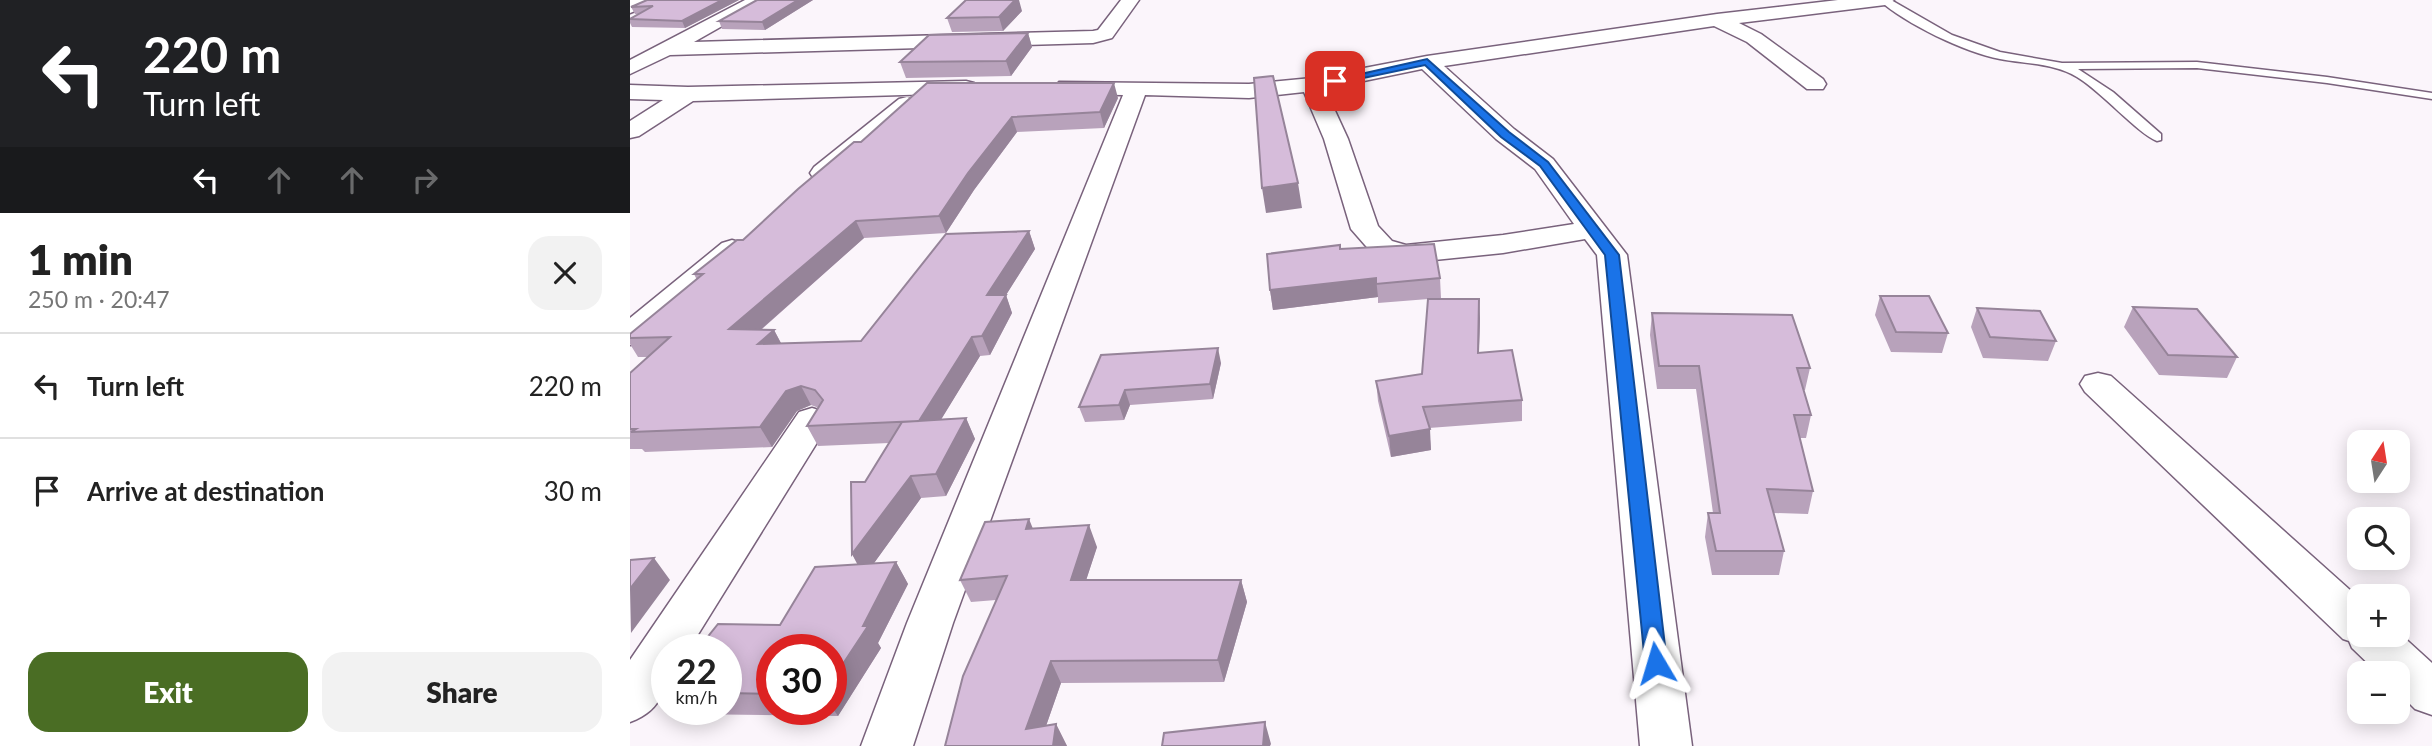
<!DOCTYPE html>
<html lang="en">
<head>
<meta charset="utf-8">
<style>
  body { margin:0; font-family:Lato,sans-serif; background:#f2f2f2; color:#222; height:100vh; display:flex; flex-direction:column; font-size:26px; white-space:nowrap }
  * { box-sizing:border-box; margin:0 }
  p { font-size:23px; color:#767676 }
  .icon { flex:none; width:38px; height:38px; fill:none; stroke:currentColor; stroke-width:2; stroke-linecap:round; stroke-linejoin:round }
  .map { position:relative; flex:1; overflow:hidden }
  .drawer { display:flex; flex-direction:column; background:#fff; width:630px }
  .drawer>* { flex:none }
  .top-card { background:#202124; color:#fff; overflow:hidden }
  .needle { width:46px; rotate:12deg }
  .fabs { position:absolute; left:1717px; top:430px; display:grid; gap:14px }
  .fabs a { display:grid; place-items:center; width:63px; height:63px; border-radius:14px; background:#fff; box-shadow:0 4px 18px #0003; font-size:35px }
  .speed { position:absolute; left:21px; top:634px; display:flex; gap:14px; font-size:35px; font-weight:700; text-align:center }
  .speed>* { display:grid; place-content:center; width:91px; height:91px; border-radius:50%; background:#fff; box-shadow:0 4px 18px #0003; line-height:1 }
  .speed small { font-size:18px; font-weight:400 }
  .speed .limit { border:10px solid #d22; background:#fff; color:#111 }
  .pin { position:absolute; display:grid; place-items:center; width:60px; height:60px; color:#fff; margin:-30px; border-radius:14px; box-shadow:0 4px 10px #0006 }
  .me { position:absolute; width:77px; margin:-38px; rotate:353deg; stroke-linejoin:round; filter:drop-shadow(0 0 5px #0008) }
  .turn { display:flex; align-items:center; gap:24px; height:147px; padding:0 28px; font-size:32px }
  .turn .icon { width:91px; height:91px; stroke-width:2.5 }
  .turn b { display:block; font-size:49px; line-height:60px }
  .lanes { display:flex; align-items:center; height:66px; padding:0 28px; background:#0003; justify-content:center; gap:35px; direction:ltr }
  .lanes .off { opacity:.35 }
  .round { display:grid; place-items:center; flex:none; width:74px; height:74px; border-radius:21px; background:#f2f2f2 }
  .summary { display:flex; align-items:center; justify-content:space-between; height:119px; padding:0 28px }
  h1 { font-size:42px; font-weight:800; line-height:52px }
  .button { display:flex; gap:14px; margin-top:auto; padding:14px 28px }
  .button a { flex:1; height:80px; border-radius:21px; background:#4a6d24; color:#fff; font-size:28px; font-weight:800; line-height:80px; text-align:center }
  .button a+a { background:#f2f2f2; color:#222 }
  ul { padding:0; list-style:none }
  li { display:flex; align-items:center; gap:21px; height:105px; padding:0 28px; border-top:2px solid #e0e0e0 }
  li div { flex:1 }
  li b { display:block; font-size:26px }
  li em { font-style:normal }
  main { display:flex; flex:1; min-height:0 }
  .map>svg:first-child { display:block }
</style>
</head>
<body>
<main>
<section class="drawer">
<div class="top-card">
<div class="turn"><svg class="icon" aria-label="left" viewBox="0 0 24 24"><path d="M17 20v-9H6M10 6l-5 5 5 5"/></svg><div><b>220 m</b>Turn left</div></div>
<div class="lanes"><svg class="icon" aria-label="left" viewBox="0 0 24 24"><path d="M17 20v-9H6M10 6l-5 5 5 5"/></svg><svg class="icon off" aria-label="ahead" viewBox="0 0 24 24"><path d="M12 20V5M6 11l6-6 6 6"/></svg><svg class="icon off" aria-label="ahead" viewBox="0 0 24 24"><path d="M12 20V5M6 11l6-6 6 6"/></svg><svg class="icon off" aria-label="right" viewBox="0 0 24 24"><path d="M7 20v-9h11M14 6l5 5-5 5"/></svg></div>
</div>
<div class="summary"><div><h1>1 min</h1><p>250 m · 20:47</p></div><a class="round"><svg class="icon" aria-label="close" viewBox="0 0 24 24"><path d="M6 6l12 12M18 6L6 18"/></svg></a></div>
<ul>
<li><svg class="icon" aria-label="left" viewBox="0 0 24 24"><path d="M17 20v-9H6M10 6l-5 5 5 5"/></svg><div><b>Turn left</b></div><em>220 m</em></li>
<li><svg class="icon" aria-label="arrive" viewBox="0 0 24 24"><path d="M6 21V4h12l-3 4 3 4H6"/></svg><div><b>Arrive at destination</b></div><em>30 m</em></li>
</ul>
<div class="button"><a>Exit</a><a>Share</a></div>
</section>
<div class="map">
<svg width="1802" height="746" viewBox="0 0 1802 746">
  <rect width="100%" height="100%" fill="#fbf5fb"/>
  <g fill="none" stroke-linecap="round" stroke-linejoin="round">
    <defs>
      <path id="lane" d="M 1249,0 L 1261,0 L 1322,35 L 1370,52 L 1432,63 L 1567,62 L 1697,77 L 1802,93 L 1802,99 L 1697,83 L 1567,68 L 1448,69 L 1483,92 L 1531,134 L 1531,140 L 1527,141 C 1508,134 1471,91 1447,77 C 1424,63 1396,64 1370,59 C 1334,52 1276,24 1249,0 Z"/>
      <path id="street" d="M 0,0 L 25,0 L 22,4 L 0,13 Z
        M 115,0 L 138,0 L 64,42 L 463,31 L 468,30 L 491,0 L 509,0 L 482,38 L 463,43 L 40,55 L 0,74 L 0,60 Z
        M 1208,0 L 1264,0 L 1255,5 L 1109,23 L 1131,34 L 1193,79 L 1196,84 L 1193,89 L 1177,89 L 1117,42 L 1084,26 L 814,66 L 884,129 L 923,159 L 997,255 L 1062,746 L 1010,746 L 967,255 L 955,239 L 873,253 L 775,263 L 742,253 L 721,229 L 694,139 L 674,92 L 619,98 L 515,95 L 323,623 L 283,746 L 231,746 L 277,623 L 493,95 L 437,94 L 429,92 L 426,87 L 429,82 L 619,84 L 682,78 L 797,56 L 1087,14 ZM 792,69 L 866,139 L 905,169 L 944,224 L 873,235 L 776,245 L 762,241 L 748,226 L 718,139 L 695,89 Z
        M 336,81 L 344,83 L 347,88 L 344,93 L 63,101 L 9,136 L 0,138 L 0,121 L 33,100 L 0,99 L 0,85 L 58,87 Z
        M 277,97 L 285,99 L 288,104 L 285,109 L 202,179 L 193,181 L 184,179 L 180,173 L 184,167 L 269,99 Z
        M 102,240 L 112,243 L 117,249 L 112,255 L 12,342 L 0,345 L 0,318 L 92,243 Z
        M 1468,373 L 1481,376 L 1729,598 L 1729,635 L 1768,635 L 1768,632 L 1802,663 L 1802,715 L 1785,709 L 1768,692 L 1768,674 L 1749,674 L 1722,648 L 1719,641 L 1713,639 L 1455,392 L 1450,384 L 1455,376 Z
        M 182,408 L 195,412 L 201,420 L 59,649 L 37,649 C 37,683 36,709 0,722 L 0,660 L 169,412 Z"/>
    </defs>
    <use href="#lane" stroke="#79627c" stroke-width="3"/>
    <use href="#street" stroke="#79627c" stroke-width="3"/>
    <use href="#lane" fill="#fff" fill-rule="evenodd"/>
    <use href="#street" fill="#fff" fill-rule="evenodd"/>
  </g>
  <path fill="#b8a2bb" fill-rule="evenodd" d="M 109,0 L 55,28 L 2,27 L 0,23 L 0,19 L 9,14 L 5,14 L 1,7 Z
    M 127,0 L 183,0 L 135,30 L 92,29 L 89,21 Z
    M 392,11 L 373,31 L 322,32 L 317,18 Z
    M 398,33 L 402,47 L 381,76 L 276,78 L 270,62 Z
    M 488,98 L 474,128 L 387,132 L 344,190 L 316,233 L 234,238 L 131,330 L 144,330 L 151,343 L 231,341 L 399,231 L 405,249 L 376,295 L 382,313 L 360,355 L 350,356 L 311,419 L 336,418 L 345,439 L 316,496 L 291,498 L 244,563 L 266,562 L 278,584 L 248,643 L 251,648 L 208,716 L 52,714 L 47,709 L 96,709 L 96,649 L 150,625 L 228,564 L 222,554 L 235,482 L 259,443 L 188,446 L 177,426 L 189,408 L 181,405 L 167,411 L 142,447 L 15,452 L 12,449 L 0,449 L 0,373 L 19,357 L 8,357 L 0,344 L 0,334 L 67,280 L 64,274 L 113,240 L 231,142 ZM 142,649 L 201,649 L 201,709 L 142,709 Z
    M 710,249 L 810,278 L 811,298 L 748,303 L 748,297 L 643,310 L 640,290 Z
    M 1250,296 L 1318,333 L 1312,353 L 1261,352 L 1245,315 Z
    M 1503,307 L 1607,357 L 1597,378 L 1529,375 L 1494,327 Z
    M 1347,308 L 1426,341 L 1418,361 L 1353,358 L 1341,327 Z
    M 1022,313 L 1180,368 L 1175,390 L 1174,390 L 1181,415 L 1176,438 L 1170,438 L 1183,491 L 1178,514 L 1144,513 L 1154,551 L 1149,575 L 1082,575 L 1075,537 L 1078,513 L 1083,513 L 1066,389 L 1027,389 L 1020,335 Z
    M 850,318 L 849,352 L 892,400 L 892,421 L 799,428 L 801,450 L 761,457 L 748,401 L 746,381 L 792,374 Z
    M 471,355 L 591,363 L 583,399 L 500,405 L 494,420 L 455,422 L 449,407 Z
    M 403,529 L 467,547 L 456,580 L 611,580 L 617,602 L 594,682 L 431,683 L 416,726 L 426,724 L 437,746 L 315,746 L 366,600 L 341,602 L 330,580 Z"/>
  <path fill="#968499" d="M 92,0 L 109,0 L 55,28 L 52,21 Z
    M 168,0 L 183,0 L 135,30 L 132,22 Z
    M 385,0 L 389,0 L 392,11 L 373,31 L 369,17 Z
    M 398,33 L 402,47 L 381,76 L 376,61 Z
    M 484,83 L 488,98 L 474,128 L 470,112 Z
    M 382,117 L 387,132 L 344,190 L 316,233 L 309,216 L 338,173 Z
    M 668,183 L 672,208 L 636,213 L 632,188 Z
    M 226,221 L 234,238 L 110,348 L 99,329 Z
    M 399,231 L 405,249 L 376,295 L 382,313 L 360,355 L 352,336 L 357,295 Z
    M 746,278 L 748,297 L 643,310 L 640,290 Z
    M 849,299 L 850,318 L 848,373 L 848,353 Z
    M 144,330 L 154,349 L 128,344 Z
    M 342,337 L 350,356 L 298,441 L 289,421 Z
    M 588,348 L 591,363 L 583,399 L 580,384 Z
    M 171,386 L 181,405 L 167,411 L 142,447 L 130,427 L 156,391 Z
    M 495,390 L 500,405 L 494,420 L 489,405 Z
    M 336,418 L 345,439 L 316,496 L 306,474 Z
    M 800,429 L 801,450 L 761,457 L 759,436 Z
    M 281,476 L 291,498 L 234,577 L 222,554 Z
    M 399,519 L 408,541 L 396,529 Z
    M 459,525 L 467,547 L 449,602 L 441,580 Z
    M 24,558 L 40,580 L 1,633 L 0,589 Z
    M 266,562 L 278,584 L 248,643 L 251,648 L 208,716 L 201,706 L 201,682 Z
    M 611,580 L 617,602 L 594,682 L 588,660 Z
    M 421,661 L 431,683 L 409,746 L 396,729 Z
    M 635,722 L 641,744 L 640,746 L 633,746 Z
    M 426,724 L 437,746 L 423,746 Z"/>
  <path fill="#d6bcda" stroke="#968499" stroke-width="2" d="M 17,0 L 92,0 L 52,21 L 0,19 L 23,6 L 1,7 Z
    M 127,0 L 168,0 L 132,22 L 89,21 Z
    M 336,0 L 385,0 L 369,17 L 317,18 Z
    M 398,33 L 376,61 L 270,62 L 299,35 Z
    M 643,76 L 668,183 L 632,188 L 624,78 Z
    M 297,83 L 484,83 L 470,112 L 382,117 L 338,173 L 309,216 L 226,221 L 99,329 L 144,330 L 128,344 L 231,341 L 316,234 L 399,231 L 357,295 L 376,295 L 352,336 L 342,337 L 289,421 L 177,426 L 193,400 L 185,390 L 171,386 L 156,391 L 130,427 L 1,432 L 6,429 L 0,429 L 0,373 L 40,337 L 0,338 L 0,334 L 73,274 L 64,274 L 107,240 L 113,240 L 168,189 L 224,142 L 231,142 Z
    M 804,244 L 810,278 L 746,284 L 746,278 L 640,290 L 637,254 L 710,245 L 710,249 Z
    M 1250,296 L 1299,296 L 1318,333 L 1266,332 Z
    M 798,299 L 849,299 L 848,353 L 882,350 L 892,400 L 793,407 L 800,429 L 759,436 L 746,381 L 792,374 Z
    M 1503,307 L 1567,309 L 1607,357 L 1538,355 Z
    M 1347,308 L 1410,311 L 1426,341 L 1360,337 Z
    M 1022,313 L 1162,315 L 1180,368 L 1167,368 L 1181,415 L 1164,415 L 1183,491 L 1137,489 L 1154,551 L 1086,551 L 1078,513 L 1090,513 L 1069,366 L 1029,366 Z
    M 588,348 L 580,384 L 495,390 L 489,405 L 449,407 L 471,355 Z
    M 336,418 L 306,474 L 281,476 L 222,554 L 221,482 L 235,482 L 272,422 Z
    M 399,519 L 396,529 L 459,525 L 441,580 L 611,580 L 588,660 L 421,661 L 396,729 L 426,724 L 423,746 L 315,746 L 333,676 L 377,576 L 330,580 L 355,522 Z
    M 24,558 L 0,589 L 0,560 Z
    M 266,562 L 233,626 L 238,626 L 201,682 L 201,649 L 142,649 L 142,694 L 96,693 L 96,649 L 68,649 L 88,624 L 150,625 L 185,567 Z
    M 635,722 L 633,746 L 532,746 L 534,733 Z"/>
  <path fill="#1a73e8" stroke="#114b97" stroke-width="2" d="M 797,59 L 879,132 L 918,162 L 989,255 L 1037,663 L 1034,670 L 1026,672 L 1019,670 L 1015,663 L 975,255 L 910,166 L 871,137 L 795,65 L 705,84 L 700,81 Z"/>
</svg>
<div class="fabs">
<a><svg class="needle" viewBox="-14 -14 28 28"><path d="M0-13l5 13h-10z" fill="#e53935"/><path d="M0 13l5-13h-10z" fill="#767676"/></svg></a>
<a><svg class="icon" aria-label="search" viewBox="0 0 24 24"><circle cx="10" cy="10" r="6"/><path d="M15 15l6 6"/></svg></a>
<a>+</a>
<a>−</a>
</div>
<div class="speed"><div>22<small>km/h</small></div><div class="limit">30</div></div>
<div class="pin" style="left:705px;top:81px;background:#d93025"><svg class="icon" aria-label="arrive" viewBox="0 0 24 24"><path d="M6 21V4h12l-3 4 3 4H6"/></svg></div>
<svg class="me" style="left:1026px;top:663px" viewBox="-20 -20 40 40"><path d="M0-17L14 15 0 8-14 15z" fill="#1a73e8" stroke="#fff" stroke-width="4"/></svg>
</div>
</main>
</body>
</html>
